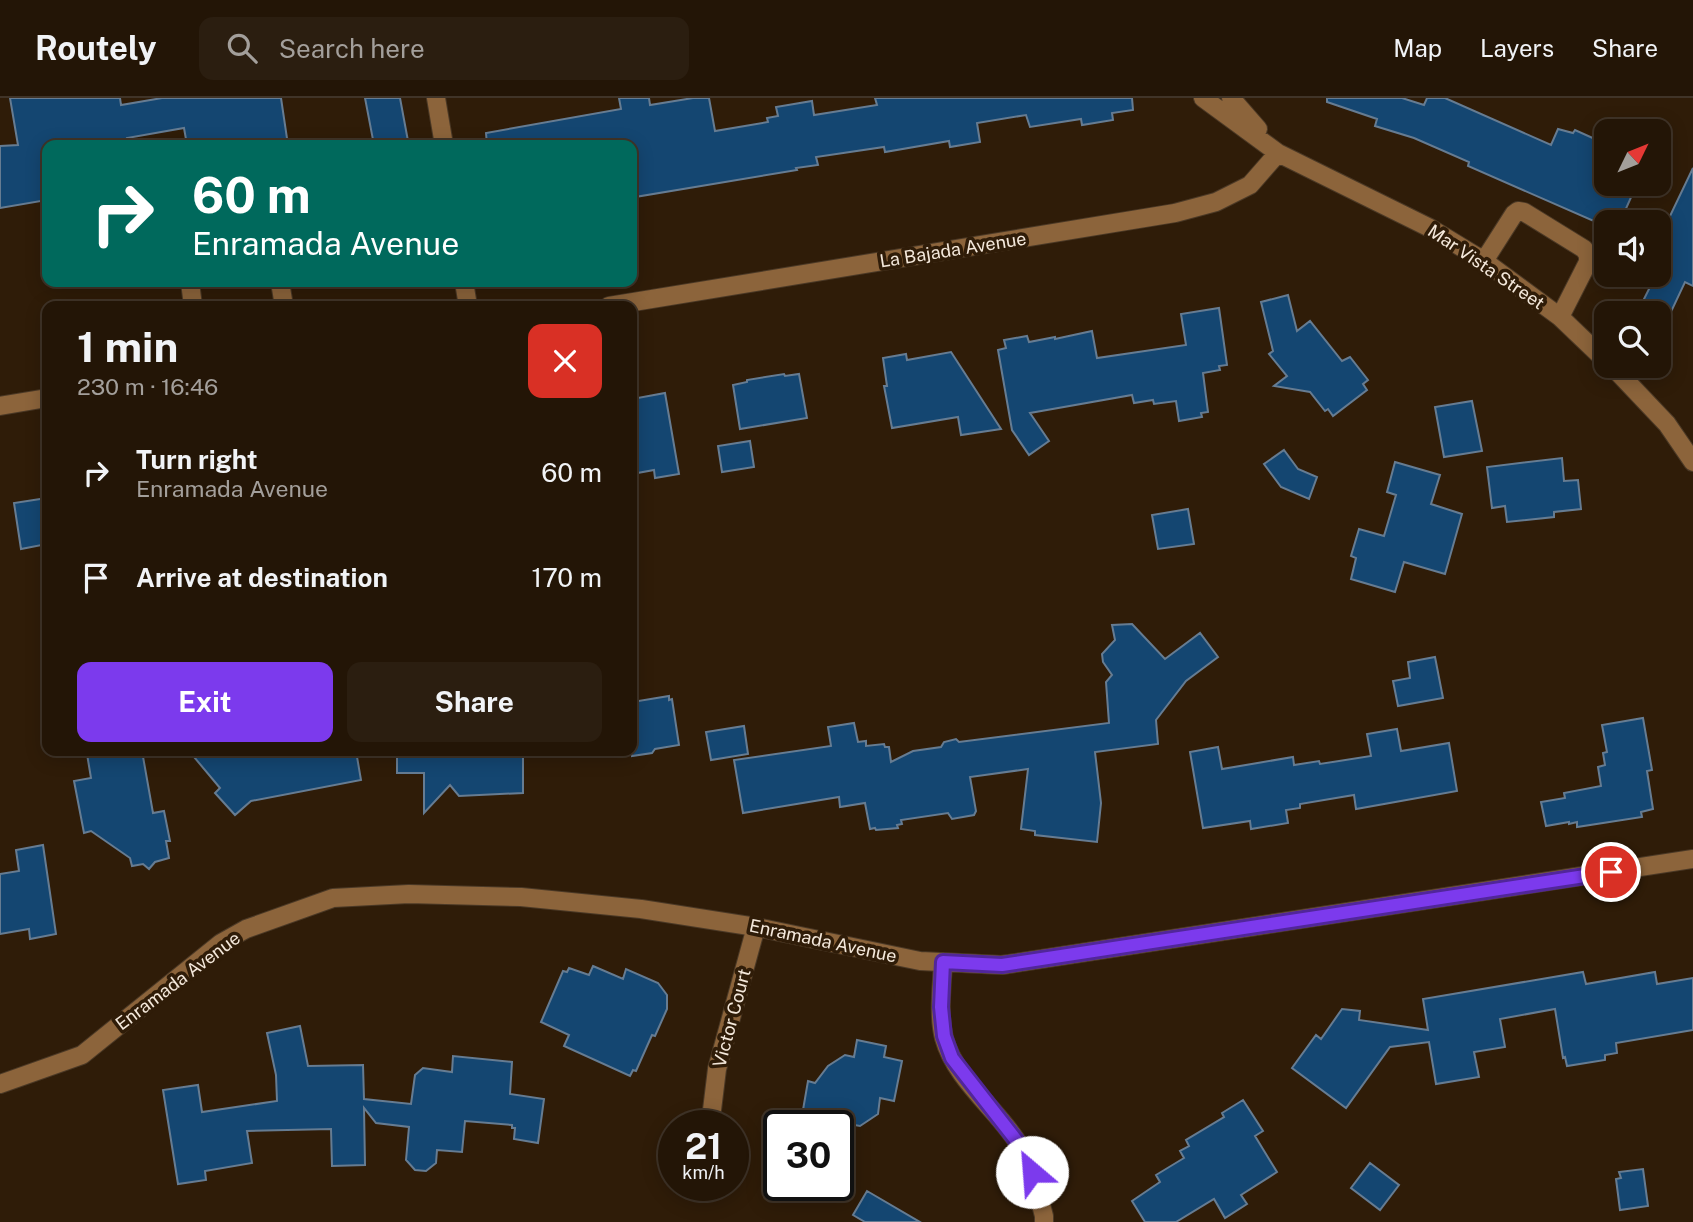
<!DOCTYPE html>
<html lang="en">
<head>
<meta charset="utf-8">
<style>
  body { margin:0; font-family:"Public Sans",sans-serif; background:#2b1e10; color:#f1f3f6; height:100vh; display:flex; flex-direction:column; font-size:26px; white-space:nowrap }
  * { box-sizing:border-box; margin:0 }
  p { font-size:23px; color:#a39f9b }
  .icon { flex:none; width:38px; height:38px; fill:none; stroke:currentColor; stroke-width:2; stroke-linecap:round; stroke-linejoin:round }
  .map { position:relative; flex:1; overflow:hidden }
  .panel { position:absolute; left:42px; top:203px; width:595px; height:455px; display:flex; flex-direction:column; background:#231506; border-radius:14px; box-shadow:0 4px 18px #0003,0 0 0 2px #403428 }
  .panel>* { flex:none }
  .banner { position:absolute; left:42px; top:42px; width:595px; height:147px; border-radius:14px; box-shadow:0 4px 18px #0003,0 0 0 2px #403428; background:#00695c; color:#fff; overflow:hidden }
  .needle { width:46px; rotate:47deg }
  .tools { position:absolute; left:1594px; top:21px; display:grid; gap:14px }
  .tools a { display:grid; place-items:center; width:77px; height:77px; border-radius:14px; background:#231506; box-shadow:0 4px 18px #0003,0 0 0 2px #403428; font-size:35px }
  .speed { position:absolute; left:658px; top:1012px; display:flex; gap:14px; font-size:35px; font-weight:700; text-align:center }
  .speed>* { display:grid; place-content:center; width:91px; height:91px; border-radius:50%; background:#231506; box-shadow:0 4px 18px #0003,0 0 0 2px #403428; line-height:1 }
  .speed small { font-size:18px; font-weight:400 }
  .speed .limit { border:4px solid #111; border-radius:10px; background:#fff; color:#111 }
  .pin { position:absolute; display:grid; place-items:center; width:60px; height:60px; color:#fff; margin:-30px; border:4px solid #fff; border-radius:50%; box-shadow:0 2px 7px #0007 }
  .me { position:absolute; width:77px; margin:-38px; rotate:333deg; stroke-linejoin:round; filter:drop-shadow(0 0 5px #0008) }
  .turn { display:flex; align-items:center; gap:24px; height:147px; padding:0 35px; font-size:32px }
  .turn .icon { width:91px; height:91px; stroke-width:2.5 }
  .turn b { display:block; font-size:49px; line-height:60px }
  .round { display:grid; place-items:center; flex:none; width:74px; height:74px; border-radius:14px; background:#2b1e10 }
  .overview { display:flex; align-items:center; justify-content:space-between; height:119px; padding:0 35px }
  h1 { font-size:42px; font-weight:700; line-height:52px }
  .action { display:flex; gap:14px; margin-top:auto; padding:14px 35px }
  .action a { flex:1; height:80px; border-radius:14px; background:#7c3aed; color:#fff; font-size:28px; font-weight:700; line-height:80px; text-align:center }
  .action a+a { background:#2b1e10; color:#f1f3f6 }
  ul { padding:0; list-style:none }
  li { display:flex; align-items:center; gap:21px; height:105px; padding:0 35px }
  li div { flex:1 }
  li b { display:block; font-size:26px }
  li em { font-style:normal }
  header { display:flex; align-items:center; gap:42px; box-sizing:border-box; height:98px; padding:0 35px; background:#231506; border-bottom:2px solid #403428 }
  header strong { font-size:33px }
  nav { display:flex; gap:38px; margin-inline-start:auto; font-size:24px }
  .search { width:490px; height:63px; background:#2b1e10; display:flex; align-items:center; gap:18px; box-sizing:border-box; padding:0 24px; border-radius:14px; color:#a39f9b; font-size:26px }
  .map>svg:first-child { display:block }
</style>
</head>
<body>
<header>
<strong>Routely</strong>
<div class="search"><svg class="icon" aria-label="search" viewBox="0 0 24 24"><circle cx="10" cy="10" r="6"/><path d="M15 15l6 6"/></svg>Search here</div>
<nav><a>Map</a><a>Layers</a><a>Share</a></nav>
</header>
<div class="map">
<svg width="1693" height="1124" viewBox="0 0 1693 1124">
  <rect width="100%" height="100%" fill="#2f1c08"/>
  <path fill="#144671" stroke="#667c92" stroke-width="2" d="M 10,0 L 120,0 L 121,7 L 162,0 L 281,0 L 288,47 L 187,47 L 184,30 L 127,40 L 128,47 L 47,47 L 47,102 L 0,110 L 0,48 L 18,47 Z
    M 365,0 L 400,0 L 408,43 L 374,47 Z
    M 619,0 L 649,0 L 650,7 L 693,0 L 709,0 L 715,33 L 768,24 L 767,20 L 778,18 L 776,9 L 812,3 L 814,17 L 877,7 L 875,0 L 1132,0 L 1133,12 L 1112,15 L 1113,22 L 1082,27 L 1081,21 L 1030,29 L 1026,17 L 977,25 L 980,44 L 950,49 L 949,43 L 885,54 L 884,49 L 816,59 L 818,67 L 796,70 L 797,72 L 635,99 L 632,80 L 632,47 L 487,47 L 486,35 L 621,11 Z
    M 1327,0 L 1402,0 L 1424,7 L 1427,0 L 1445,0 L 1551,47 L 1558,31 L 1573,35 L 1575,32 L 1606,46 L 1606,86 L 1637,86 L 1620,124 L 1596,124 L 1468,68 L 1469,64 L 1414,40 L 1375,28 L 1377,21 L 1327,4 Z
    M 1693,70 L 1693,188 L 1685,184 L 1670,216 L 1643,203 L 1656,177 L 1659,177 L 1659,141 Z
    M 1288,197 L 1297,233 L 1310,223 L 1342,263 L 1350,259 L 1368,282 L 1363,286 L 1367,292 L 1333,318 L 1328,311 L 1325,313 L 1310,294 L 1274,288 L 1287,278 L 1269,256 L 1273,253 L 1261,204 Z
    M 1219,210 L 1227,267 L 1219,268 L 1220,272 L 1203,275 L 1208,314 L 1201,315 L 1202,319 L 1179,323 L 1176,303 L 1154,306 L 1153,302 L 1134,305 L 1132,297 L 1030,315 L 1049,343 L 1029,357 L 1012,332 L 998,252 L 1006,250 L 1004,242 L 1027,238 L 1029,244 L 1055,239 L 1055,241 L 1092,233 L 1097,260 L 1186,247 L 1181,216 Z
    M 951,254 L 1001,331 L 961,337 L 958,319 L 892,330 L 884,288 L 887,288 L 883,260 L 906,256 L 907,262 Z
    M 784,276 L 785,278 L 799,276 L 807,320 L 740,331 L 733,287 L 747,284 L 747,282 Z
    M 665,295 L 679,376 L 655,380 L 654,372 L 632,376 L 632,301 Z
    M 1472,303 L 1482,353 L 1444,359 L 1435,309 Z
    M 750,343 L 754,369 L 722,374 L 718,348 Z
    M 1284,352 L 1298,371 L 1317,379 L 1309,401 L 1281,389 L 1264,366 Z
    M 1562,360 L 1564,383 L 1578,382 L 1581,411 L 1554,414 L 1554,419 L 1507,424 L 1505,408 L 1492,410 L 1487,369 Z
    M 1395,364 L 1440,377 L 1431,406 L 1462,416 L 1445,476 L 1404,464 L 1395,494 L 1351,481 L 1356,460 L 1351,458 L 1359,431 L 1384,438 L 1396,397 L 1387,394 Z
    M 47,400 L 47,446 L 21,451 L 14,405 Z
    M 1188,411 L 1194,446 L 1158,451 L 1152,417 Z
    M 1132,526 L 1165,561 L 1200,535 L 1218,559 L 1186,583 L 1156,622 L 1158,646 L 1095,654 L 1101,705 L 1097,744 L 1035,737 L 1035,733 L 1021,731 L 1028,671 L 970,679 L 976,713 L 974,717 L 952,721 L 948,715 L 901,722 L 902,726 L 897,727 L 898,730 L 876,732 L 875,730 L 870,731 L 865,705 L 840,709 L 839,699 L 743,715 L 734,662 L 831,648 L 828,629 L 854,625 L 858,644 L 866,643 L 866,648 L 884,646 L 885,649 L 889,649 L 891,664 L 913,653 L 941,649 L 944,644 L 956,641 L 959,644 L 1109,625 L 1106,584 L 1112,577 L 1103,564 L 1102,556 L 1115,542 L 1112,527 Z
    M 1435,559 L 1443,600 L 1398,608 L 1393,583 L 1410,580 L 1408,564 Z
    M 669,598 L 669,602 L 672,601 L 679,647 L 655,651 L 652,655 L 632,658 L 632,604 Z
    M 1643,620 L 1652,672 L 1647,673 L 1653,711 L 1641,714 L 1642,719 L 1577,729 L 1577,724 L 1569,726 L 1569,724 L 1546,728 L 1541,704 L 1565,700 L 1564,695 L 1601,688 L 1598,669 L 1605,667 L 1603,655 L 1607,654 L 1602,627 Z
    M 744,628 L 748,656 L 711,662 L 706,634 Z
    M 1397,631 L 1401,653 L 1449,645 L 1457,693 L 1356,711 L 1354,697 L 1300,706 L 1300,710 L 1286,712 L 1288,725 L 1251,731 L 1250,723 L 1203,730 L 1190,654 L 1218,649 L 1222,671 L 1293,659 L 1294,667 L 1319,663 L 1320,666 L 1371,658 L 1367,636 Z
    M 103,653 L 142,653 L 153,715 L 164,713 L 170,743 L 166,743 L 169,760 L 155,764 L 149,771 L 143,766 L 132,768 L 130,760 L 91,733 L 84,735 L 74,683 L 91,680 L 87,656 Z
    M 189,653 L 356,653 L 361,682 L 251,703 L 235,717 L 215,695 L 220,690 Z
    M 397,653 L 523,653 L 523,695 L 459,698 L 450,687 L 424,715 L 424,675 L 397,675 Z
    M 43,747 L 56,836 L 30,841 L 29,831 L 0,836 L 0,776 L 19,773 L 16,752 Z
    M 593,868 L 623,881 L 626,871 L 658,885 L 667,897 L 667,911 L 655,938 L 652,937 L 636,973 L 633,972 L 630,978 L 564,948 L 569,937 L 541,924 L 563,873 L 567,874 L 569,870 L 589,877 Z
    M 1583,874 L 1586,886 L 1655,874 L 1657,886 L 1693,880 L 1693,932 L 1616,945 L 1617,955 L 1605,957 L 1605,962 L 1567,968 L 1565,959 L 1563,960 L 1555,911 L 1500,921 L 1505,949 L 1474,954 L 1479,979 L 1436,986 L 1429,944 L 1390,949 L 1346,1010 L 1292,970 L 1316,937 L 1321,941 L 1342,911 L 1360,913 L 1359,922 L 1428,932 L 1423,901 Z
    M 300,928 L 308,968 L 363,967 L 364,1001 L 411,1006 L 415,977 L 423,970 L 452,974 L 453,958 L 512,964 L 510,996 L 544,1001 L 538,1045 L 514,1041 L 515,1030 L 512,1030 L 512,1027 L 465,1023 L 462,1054 L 437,1052 L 436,1065 L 426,1073 L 415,1072 L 406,1062 L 409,1029 L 376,1025 L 364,1010 L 365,1067 L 332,1068 L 331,1031 L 247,1033 L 252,1065 L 205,1073 L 206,1082 L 178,1086 L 163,992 L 198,987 L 202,1014 L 277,1003 L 276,977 L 267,935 Z
    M 857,942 L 886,948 L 884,959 L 902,963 L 894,1003 L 880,1000 L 878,1016 L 860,1028 L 843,1025 L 843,1028 L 810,1027 L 811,1023 L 808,1022 L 809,1013 L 803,1012 L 808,983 L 815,985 L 828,968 L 845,957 L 854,959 Z
    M 1243,1002 L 1263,1033 L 1255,1038 L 1277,1074 L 1241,1097 L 1247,1106 L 1225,1120 L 1214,1101 L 1176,1124 L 1145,1124 L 1132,1103 L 1160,1084 L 1156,1077 L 1184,1060 L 1180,1053 L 1189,1048 L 1186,1042 L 1224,1019 L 1222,1015 Z
    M 1370,1065 L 1399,1087 L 1380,1112 L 1351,1090 Z
    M 1643,1071 L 1648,1108 L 1620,1112 L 1616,1081 L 1621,1080 L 1619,1074 Z
    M 867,1093 L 920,1124 L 865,1124 L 853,1117 Z"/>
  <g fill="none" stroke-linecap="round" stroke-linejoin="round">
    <defs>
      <path id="minor" d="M 436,0 L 444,47
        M 1203,0 L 1278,55 L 1430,130 L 1484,163 L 1560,219 L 1606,263
        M 1231,0 L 1258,31
        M 1484,163 L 1514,116 L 1518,113 L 1524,114 L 1584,151 L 1588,157 L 1588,164 L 1560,219
        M 190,184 L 193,208
        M 280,184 L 284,208
        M 464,184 L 468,208
        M 609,208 L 1175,115 L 1216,104 L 1250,87 L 1278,55
        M 1612,268 L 1667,326 L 1693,364
        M 0,308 L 47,300
        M 943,864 C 942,889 938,917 944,940 C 955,980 994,1009 1016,1042 C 1031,1065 1037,1092 1044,1118 L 1044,1124
        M 0,986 L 82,957 L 221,845 L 246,831 L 333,800 L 409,796 L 521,799 L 641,811 L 756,829 L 920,863 L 1002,867 L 1693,761
        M 712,1012 L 717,971 L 756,829"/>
    </defs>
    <use href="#minor" stroke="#4b3926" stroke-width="20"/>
    <use href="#minor" stroke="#8c643b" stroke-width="18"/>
  </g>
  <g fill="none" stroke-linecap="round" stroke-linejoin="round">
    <defs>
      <path id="route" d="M 1032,1074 L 1016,1042 L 952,960 L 944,938 L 941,909 L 943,864 L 1002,867 L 1611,774"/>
    </defs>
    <use href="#route" stroke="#51269a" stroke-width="18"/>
    <use href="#route" stroke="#7c3aed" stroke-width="12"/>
  </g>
  <g text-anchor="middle" stroke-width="7" stroke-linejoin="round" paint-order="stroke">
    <g font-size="18" fill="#f4e8db" stroke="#2f1c08">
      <text transform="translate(953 152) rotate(-9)" y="6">La Bajada Avenue</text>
      <text transform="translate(1486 169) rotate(34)" y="6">Mar Vista Street</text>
      <text transform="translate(823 843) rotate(12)" y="6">Enramada Avenue</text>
      <text transform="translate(178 883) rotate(-37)" y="6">Enramada Avenue</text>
      <text transform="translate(732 920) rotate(-75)" y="6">Victor Court</text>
    </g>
  </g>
</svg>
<div class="tools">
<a><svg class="needle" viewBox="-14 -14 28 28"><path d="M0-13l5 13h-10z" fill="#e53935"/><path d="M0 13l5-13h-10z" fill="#a39f9b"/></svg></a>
<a><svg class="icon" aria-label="sound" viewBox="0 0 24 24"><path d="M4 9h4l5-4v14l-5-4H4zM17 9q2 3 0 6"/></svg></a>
<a><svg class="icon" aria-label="search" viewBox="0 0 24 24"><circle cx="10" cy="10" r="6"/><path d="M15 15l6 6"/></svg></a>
</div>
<div class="speed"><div>21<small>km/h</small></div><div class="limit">30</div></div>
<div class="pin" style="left:1611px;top:774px;background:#d93025"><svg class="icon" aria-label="arrive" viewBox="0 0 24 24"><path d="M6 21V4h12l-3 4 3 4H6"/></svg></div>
<svg class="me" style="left:1032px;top:1074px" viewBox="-20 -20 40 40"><circle r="19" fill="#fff"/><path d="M0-13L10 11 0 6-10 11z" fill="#7c3aed"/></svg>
<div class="banner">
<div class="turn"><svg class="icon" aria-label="right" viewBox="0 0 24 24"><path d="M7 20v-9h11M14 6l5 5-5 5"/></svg><div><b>60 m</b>Enramada Avenue</div></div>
</div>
<section class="panel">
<div class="overview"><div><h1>1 min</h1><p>230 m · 16:46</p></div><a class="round" style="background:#d93025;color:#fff"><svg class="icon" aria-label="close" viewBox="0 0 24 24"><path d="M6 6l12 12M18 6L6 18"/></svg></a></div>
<ul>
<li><svg class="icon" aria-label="right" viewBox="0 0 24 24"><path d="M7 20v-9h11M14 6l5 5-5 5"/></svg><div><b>Turn right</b><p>Enramada Avenue</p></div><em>60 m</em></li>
<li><svg class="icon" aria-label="arrive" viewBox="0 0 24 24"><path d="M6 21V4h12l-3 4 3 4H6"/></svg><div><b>Arrive at destination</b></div><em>170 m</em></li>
</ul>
<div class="action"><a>Exit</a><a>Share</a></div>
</section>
</div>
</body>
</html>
